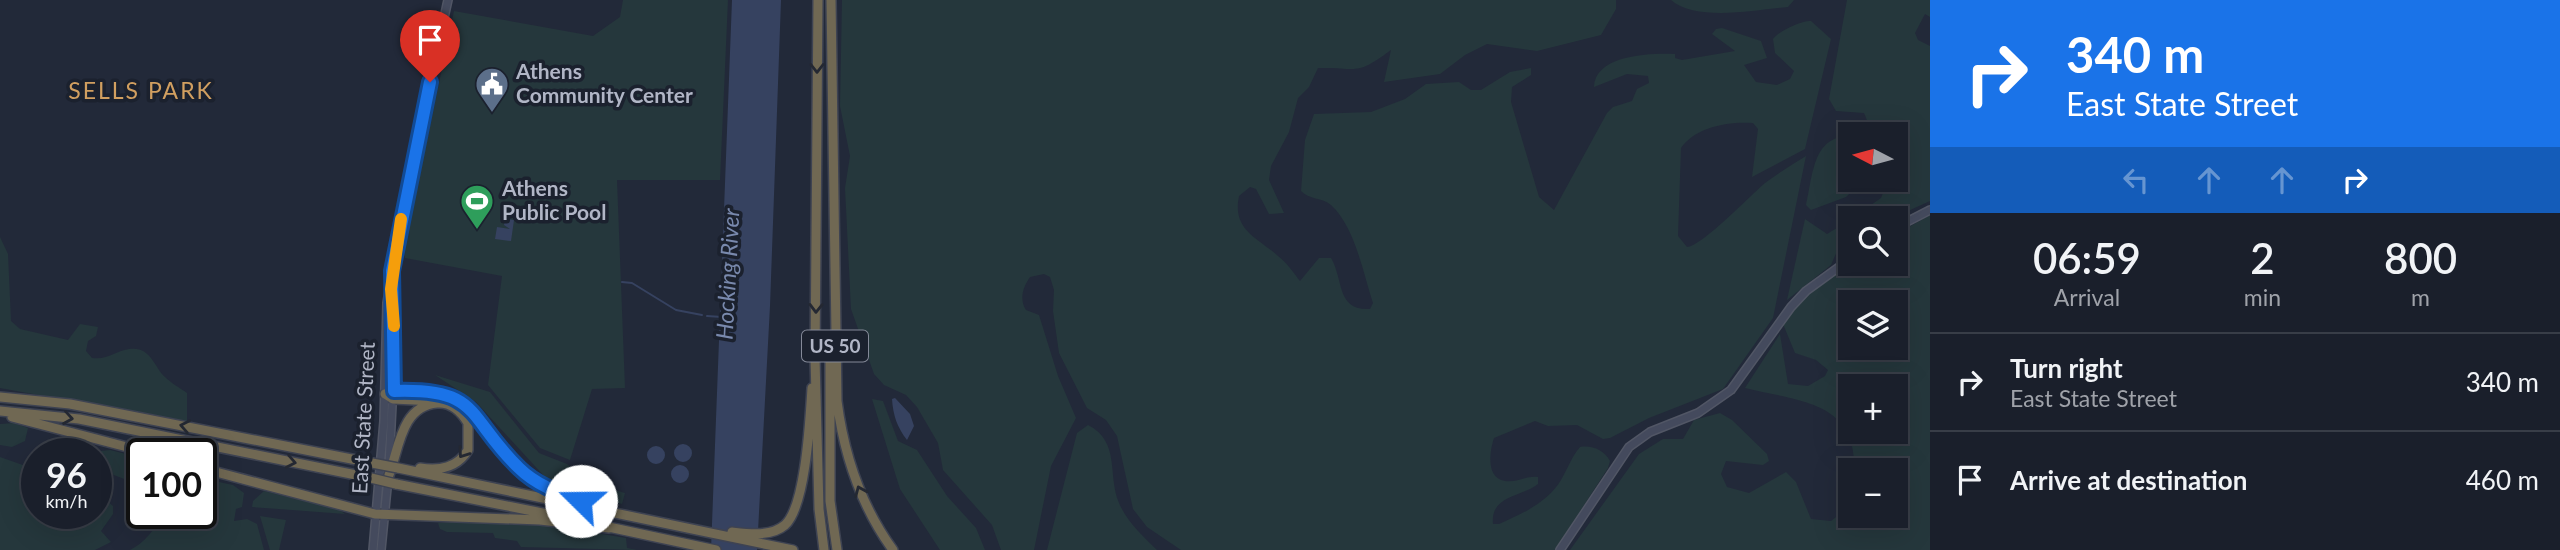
<!DOCTYPE html>
<html lang="en">
<head>
<meta charset="utf-8">
<style>
  body { margin:0; font-family:Lato,sans-serif; background:#232733; color:#f1f3f6; height:100vh; display:flex; flex-direction:column; font-size:26px; white-space:nowrap }
  * { box-sizing:border-box; margin:0 }
  p { font-size:23px; color:#9fa2a9 }
  .icon { flex:none; width:38px; height:38px; fill:none; stroke:currentColor; stroke-width:2; stroke-linecap:round; stroke-linejoin:round }
  .map { position:relative; flex:1; overflow:hidden }
  .details { display:flex; flex-direction:column; background:#1a1f2b; width:630px }
  .details>* { flex:none }
  .banner { background:#1a73e8; color:#fff; overflow:hidden }
  .needle { width:46px; rotate:276deg }
  .tools { position:absolute; left:1838px; top:122px; display:grid; gap:14px }
  .tools a { display:grid; place-items:center; width:70px; height:70px; border-radius:0px; background:#1a1f2b; box-shadow:0 7px 28px #0002,0 0 0 2px #383d47; font-size:35px }
  .speed { position:absolute; left:21px; top:438px; display:flex; gap:14px; font-size:35px; font-weight:700; text-align:center }
  .speed>* { display:grid; place-content:center; width:91px; height:91px; border-radius:50%; background:#1a1f2b; box-shadow:0 7px 28px #0002,0 0 0 2px #383d47; line-height:1 }
  .speed small { font-size:18px; font-weight:400 }
  .speed .limit { border:4px solid #111; border-radius:10px; background:#fff; color:#111 }
  .pin { position:absolute; display:grid; place-items:center; width:60px; height:60px; color:#fff; margin:-72px -30px; border-radius:50% 50% 50% 0; rotate:-45deg; box-shadow:0 0 7px #0007 }
  .pin .icon { rotate:45deg }
  .me { position:absolute; width:77px; margin:-38px; rotate:292deg; stroke-linejoin:round; filter:drop-shadow(0 0 5px #0008) }
  .turn { display:flex; align-items:center; gap:24px; height:147px; padding:0 21px; font-size:32px }
  .turn .icon { width:91px; height:91px; stroke-width:2.5 }
  .turn b { display:block; font-size:49px; line-height:60px }
  .lanes { display:flex; align-items:center; height:66px; padding:0 21px; background:#0003; justify-content:center; gap:35px; direction:ltr }
  .lanes .off { opacity:.35 }
  .eta { display:flex; justify-content:space-evenly; align-items:center; height:119px; text-align:center }
  .eta b { font-size:42px; font-weight:600; line-height:49px }
  ul { padding:0; list-style:none }
  li { display:flex; align-items:center; gap:21px; height:98px; padding:0 21px; border-top:2px solid #383d47 }
  li div { flex:1 }
  li b { display:block; font-size:26px }
  li em { font-style:normal }
  main { display:flex; flex:1; min-height:0 }
  .map>svg:first-child { display:block }
</style>
</head>
<body>
<main>
<div class="map">
<svg width="1930" height="550" viewBox="0 0 1930 550">
  <rect width="100%" height="100%" fill="#222939"/>
  <path fill="#25373c" fill-rule="evenodd" d="M 623,0 L 728,0 L 720,180 L 617,180 L 625,388 L 592,389 L 570,460 L 540,448 L 488,385 L 502,276 L 405,258 L 404,251 L 454,11 L 593,36 L 620,17 Z
    M 842,0 L 1616,0 L 1616,9 L 1601,35 L 1537,51 L 1487,44 L 1465,55 L 1440,74 L 1384,82 L 1391,50 C 1354,77 1360,67 1318,68 L 1309,87 L 1298,98 L 1289,132 L 1271,166 L 1269,180 L 1284,213 L 1269,214 L 1256,189 L 1250,187 L 1239,196 C 1232,230 1257,237 1278,256 C 1287,263 1293,272 1300,281 L 1319,258 L 1331,258 C 1344,280 1336,311 1370,309 L 1373,303 C 1363,273 1355,227 1331,205 C 1322,197 1309,200 1301,191 L 1305,140 L 1314,114 L 1371,112 L 1405,99 L 1426,84 L 1459,82 L 1471,90 L 1481,90 L 1510,72 L 1531,68 L 1531,75 L 1512,87 L 1511,102 L 1539,197 L 1554,210 L 1607,113 L 1613,107 L 1632,101 L 1637,89 L 1649,83 L 1648,76 L 1627,74 L 1594,87 C 1595,54 1653,53 1675,54 L 1675,58 L 1682,60 L 1735,51 L 1712,34 L 1716,29 L 1722,28 L 1761,41 L 1767,58 L 1744,65 L 1756,82 L 1777,85 L 1790,79 L 1794,71 L 1775,53 L 1773,39 C 1779,31 1802,20 1811,21 L 1831,39 L 1805,149 L 1752,177 L 1758,129 L 1753,123 C 1729,121 1695,127 1681,148 L 1678,236 L 1687,247 C 1701,247 1751,195 1765,183 C 1778,173 1792,165 1806,156 L 1773,318 L 1723,389 L 1649,418 L 1610,438 L 1603,439 L 1577,425 L 1548,426 L 1535,421 L 1494,438 C 1490,450 1485,478 1505,481 C 1517,483 1527,475 1538,477 L 1538,484 C 1522,497 1490,495 1493,524 L 1499,524 C 1522,514 1548,502 1561,480 C 1568,468 1571,458 1580,447 C 1592,445 1604,450 1610,461 L 1608,468 L 1555,550 L 1181,550 L 1147,527 L 1133,509 L 1117,436 L 1106,420 L 1087,408 L 1059,353 L 1053,311 L 1054,290 L 1050,277 L 1044,274 L 1030,277 C 1023,287 1019,299 1026,310 L 1039,315 L 1058,376 L 1076,418 L 1051,466 L 1034,550 L 1001,550 L 992,525 L 943,470 L 938,443 L 917,407 L 906,395 L 884,385 L 874,374 L 851,309 L 845,188 L 850,156 L 840,106 Z
    M 1671,0 L 1794,0 L 1788,7 C 1756,10 1696,22 1671,0 Z
    M 1847,0 L 1930,0 L 1930,17 L 1925,14 L 1915,33 L 1918,40 L 1930,46 L 1930,201 L 1908,211 L 1895,211 L 1882,219 L 1851,219 L 1881,198 L 1888,180 L 1895,180 L 1895,135 L 1860,135 L 1869,125 L 1864,113 L 1836,111 L 1829,99 Z
    M 1850,136 L 1850,180 L 1864,180 L 1846,197 L 1811,210 L 1806,205 C 1813,176 1812,136 1850,136 Z
    M 1930,215 L 1930,550 L 1570,550 L 1639,454 L 1663,439 L 1683,439 L 1694,420 L 1720,413 L 1732,420 L 1767,454 L 1769,461 L 1763,465 L 1726,461 L 1721,474 L 1727,487 L 1749,493 L 1786,472 L 1796,482 L 1811,519 L 1831,521 L 1850,506 L 1850,516 L 1895,516 L 1895,471 L 1854,471 C 1858,400 1796,401 1745,388 L 1780,334 L 1788,384 L 1808,386 L 1825,376 L 1828,370 L 1816,360 L 1795,353 L 1783,324 L 1805,294 L 1850,264 L 1895,264 L 1895,235 ZM 1850,303 L 1895,303 L 1895,348 L 1850,348 ZM 1850,387 L 1895,387 L 1895,432 L 1850,432 Z
    M 1805,219 L 1827,234 L 1850,220 L 1850,231 L 1843,237 L 1831,265 L 1787,300 Z
    M 0,237 L 8,254 L 11,321 L 20,329 L 68,340 L 80,324 L 98,327 L 96,336 L 88,341 L 86,351 L 92,358 C 109,360 115,351 129,349 C 151,346 154,367 165,377 C 171,383 180,388 187,393 L 187,422 L 0,388 Z
    M 435,375 L 490,392 L 539,453 L 567,464 L 598,485 L 625,493 L 622,504 L 566,488 L 544,476 L 476,402 Z
    M 872,399 L 883,401 L 898,441 L 917,450 L 947,496 L 976,528 L 985,550 L 940,550 L 900,489 Z
    M 14,423 L 28,428 L 25,441 L 12,447 L 0,445 L 0,424 Z
    M 1088,425 C 1121,442 1107,475 1119,503 C 1127,522 1143,536 1157,550 L 1047,550 L 1077,433 Z
    M 110,450 L 142,458 L 142,486 L 96,468 L 96,453 L 83,453 Z
    M 0,457 L 37,470 L 37,513 L 96,513 L 96,492 L 113,506 L 113,514 L 101,531 L 111,542 L 95,550 L 0,550 Z
    M 219,482 L 233,485 L 244,493 L 242,507 L 236,509 L 234,521 L 247,519 L 257,524 L 264,550 L 130,550 C 144,543 157,528 162,513 L 201,513 L 201,484 Z
    M 264,491 L 338,509 L 345,514 L 252,507 L 253,501 Z
    M 260,516 L 286,520 L 279,550 L 270,550 Z
    M 476,520 L 560,527 L 626,538 L 627,548 L 637,550 L 521,547 L 517,541 L 495,538 L 493,533 L 447,532 L 440,529 L 438,523 Z"/>
  <path fill="#364260" d="M 732,0 L 781,0 L 770,306 L 757,550 L 711,550 Z
    M 505,219 L 514,220 L 511,241 L 495,239 L 497,227 L 510,229 L 504,225 Z
    M 895,398 L 910,414 L 914,426 L 907,440 C 897,427 893,415 892,399 Z
    M674 453a9 9 0 1 1 18 0a9 9 0 1 1-18 0Z
    M647 455a9 9 0 1 1 18 0a9 9 0 1 1-18 0Z
    M671 474a9 9 0 1 1 18 0a9 9 0 1 1-18 0Z"/>
  <g fill="none" stroke-linecap="round" stroke-linejoin="round">
    <path stroke="#364260" stroke-width="2" d="M 622,282 L 632,283 L 676,310 L 702,315
      M 707,316 L 722,317"/>
    <defs>
      <path id="secondary" d="M 1895,228 L 1930,210
        M 389,466 L 394,365 L 392,293
        M 373,550 L 384,421 L 387,303 L 405,194 L 448,0
        M 381,550 L 388,478
        M 1560,550 L 1629,447 L 1650,432 L 1698,413 L 1731,390 L 1791,307 L 1806,291 L 1850,259"/>
      <path id="highway" d="M 818,0 L 815,358 L 819,509 L 824,550
        M 831,0 L 837,401 C 844,455 861,506 893,550
        M 830,351 L 830,501 L 837,550
        M 385,394 C 397,389 410,391 423,391 C 480,392 484,436 520,469 C 538,486 563,495 587,503
        M 385,394 L 393,399 L 435,401
        M 0,397 L 70,404 L 372,463
        M 0,411 L 79,419 L 371,478
        M 12,417 L 150,453
        M 201,468 L 375,514 L 540,520 L 609,528
        M 398,468 L 793,550
        M 389,475 C 399,449 401,406 437,403 C 451,402 461,411 468,423 L 468,450 C 457,468 440,471 420,468
        M 396,484 L 563,517
        M 604,526 L 716,550
        M 732,532 C 749,534 771,537 785,525 C 806,506 810,418 812,388"/>
    </defs>
    <use href="#secondary" stroke="#515665" stroke-width="10"/>
    <use href="#highway" stroke="#3e4352" stroke-width="12"/>
    <use href="#secondary" stroke="#444a5d" stroke-width="7"/>
    <use href="#highway" stroke="#706853" stroke-width="9"/>
    <defs>
      <path id="highway-bridge" d="M 372,463 L 398,468
        M 371,478 L 396,484"/>
    </defs>
    <use href="#highway-bridge" stroke="#3e4352" stroke-width="12" stroke-linecap="butt"/>
    <use href="#highway-bridge" stroke="#706853" stroke-width="9"/>
  </g>
  <defs><path id="oneway-chevron" d="M-2-3.5L2.5 0L-2 3.5" fill="none" stroke-width="1.6" stroke-linecap="round" stroke-linejoin="round" transform="scale(1.75)"/></defs>
  <g stroke="#242832">
    <use href="#oneway-chevron" transform="translate(817 68) rotate(90)"/>
    <use href="#oneway-chevron" transform="translate(816 308) rotate(91)"/>
    <use href="#oneway-chevron" transform="translate(68 418) rotate(9)"/>
    <use href="#oneway-chevron" transform="translate(185 426) rotate(-169)"/>
    <use href="#oneway-chevron" transform="translate(463 453) rotate(125)"/>
    <use href="#oneway-chevron" transform="translate(291 462) rotate(11)"/>
    <use href="#oneway-chevron" transform="translate(860 491) rotate(-113)"/>
  </g>
  <g fill="none" stroke-linecap="round" stroke-linejoin="round">
    <defs>
      <path id="route" d="M 430,82 L 392,271 L 394,391 C 482,388 466,417 519,468 C 536,485 559,493 581,501"/>
    </defs>
    <use href="#route" stroke="#114b97" stroke-width="18"/>
    <use href="#route" stroke="#1a73e8" stroke-width="12"/>
    <path stroke="#f59e0b" stroke-width="12" d="M 394,326 L 391,289 L 401,219"/>
  </g>
  <defs>
    <symbol id="civic-pin" viewBox="-11 -11 22 30"><path d="M0 17L-7.5 6A9.5 9.5 0 1 1 7.5 6Z" fill="#5c6f8a" stroke="#1b212e"/><path d="M-.6-6.5H3V-4.5H.6V-3L4-1V1h2V6H-6V1h2V-1L-.6-3ZM-1.2 2.5V6h2.4V2.5Z" fill="#fff"/></symbol>
    <symbol id="stadium-pin" viewBox="-11 -11 22 30"><path d="M0 17L-7.5 6A9.5 9.5 0 1 1 7.5 6Z" fill="#2e9e5b" stroke="#1b212e"/><path d="M0-5a6.5 5 0 1 0 0 10a6.5 5 0 1 0 0-10ZM-3.5-1.8h7v3.6h-7Z" fill="#fff"/></symbol>
  </defs>
  <g fill-rule="evenodd">
    <use href="#civic-pin" x="473" y="65" width="38" height="52"/>
    <use href="#stadium-pin" x="458" y="182" width="38" height="52"/>
  </g>
  <g text-anchor="middle" stroke-width="7" stroke-linejoin="round" paint-order="stroke">
    <rect fill="#1b212e" stroke="#848998" stroke-width="2" x="802" y="330.5" width="66" height="31" rx="5"/>
    <g font-size="19" font-weight="bold" fill="#b1b6c6">
      <text x="835" y="353">US 50</text>
    </g>
    <g font-size="21" font-weight="bold" fill="#b1b6c6" stroke="#1b212e" text-anchor="start">
      <text x="516" y="79">Athens<tspan x="516" dy="24">Community Center</tspan></text>
      <text x="502" y="196">Athens<tspan x="502" dy="24">Public Pool</tspan></text>
    </g>
    <g font-size="21" fill="#b1b6c6" stroke="#1b212e">
      <text transform="translate(364 418) rotate(-87)" y="7">East State Street</text>
    </g>
    <g font-size="23" letter-spacing="2" fill="#d19f60" stroke="#1b212e">
      <text x="141" y="99">SELLS PARK</text>
    </g>
    <g font-size="23" font-style="italic" fill="#7989ad" stroke="#1b212e">
      <text transform="translate(728 274) rotate(-87)" y="8">Hocking River</text>
    </g>
  </g>
</svg>
<div class="tools">
<a><svg class="needle" viewBox="-14 -14 28 28"><path d="M0-13l5 13h-10z" fill="#e53935"/><path d="M0 13l5-13h-10z" fill="#9fa2a9"/></svg></a>
<a><svg class="icon" aria-label="search" viewBox="0 0 24 24"><circle cx="10" cy="10" r="6"/><path d="M15 15l6 6"/></svg></a>
<a><svg class="icon" aria-label="layers" viewBox="0 0 24 24"><path d="M12 4l9 5-9 5-9-5zM3 14l9 5 9-5"/></svg></a>
<a>+</a>
<a>−</a>
</div>
<div class="speed"><div>96<small>km/h</small></div><div class="limit">100</div></div>
<div class="pin" style="left:430px;top:82px;background:#d93025"><svg class="icon" aria-label="arrive" viewBox="0 0 24 24"><path d="M6 21V4h12l-3 4 3 4H6"/></svg></div>
<svg class="me" style="left:581px;top:501px" viewBox="-20 -20 40 40"><circle r="19" fill="#fff"/><path d="M0-13L10 11 0 6-10 11z" fill="#1a73e8"/></svg>
</div>
<section class="details">
<div class="banner">
<div class="turn"><svg class="icon" aria-label="right" viewBox="0 0 24 24"><path d="M7 20v-9h11M14 6l5 5-5 5"/></svg><div><b>340 m</b>East State Street</div></div>
<div class="lanes"><svg class="icon off" aria-label="left" viewBox="0 0 24 24"><path d="M17 20v-9H6M10 6l-5 5 5 5"/></svg><svg class="icon off" aria-label="ahead" viewBox="0 0 24 24"><path d="M12 20V5M6 11l6-6 6 6"/></svg><svg class="icon off" aria-label="ahead" viewBox="0 0 24 24"><path d="M12 20V5M6 11l6-6 6 6"/></svg><svg class="icon" aria-label="right" viewBox="0 0 24 24"><path d="M7 20v-9h11M14 6l5 5-5 5"/></svg></div>
</div>
<div class="eta">
<div><b>06:59</b><p>Arrival</p></div>
<div><b>2</b><p>min</p></div>
<div><b>800</b><p>m</p></div>
</div>
<ul>
<li><svg class="icon" aria-label="right" viewBox="0 0 24 24"><path d="M7 20v-9h11M14 6l5 5-5 5"/></svg><div><b>Turn right</b><p>East State Street</p></div><em>340 m</em></li>
<li><svg class="icon" aria-label="arrive" viewBox="0 0 24 24"><path d="M6 21V4h12l-3 4 3 4H6"/></svg><div><b>Arrive at destination</b></div><em>460 m</em></li>
</ul>
</section>
</main>
</body>
</html>
